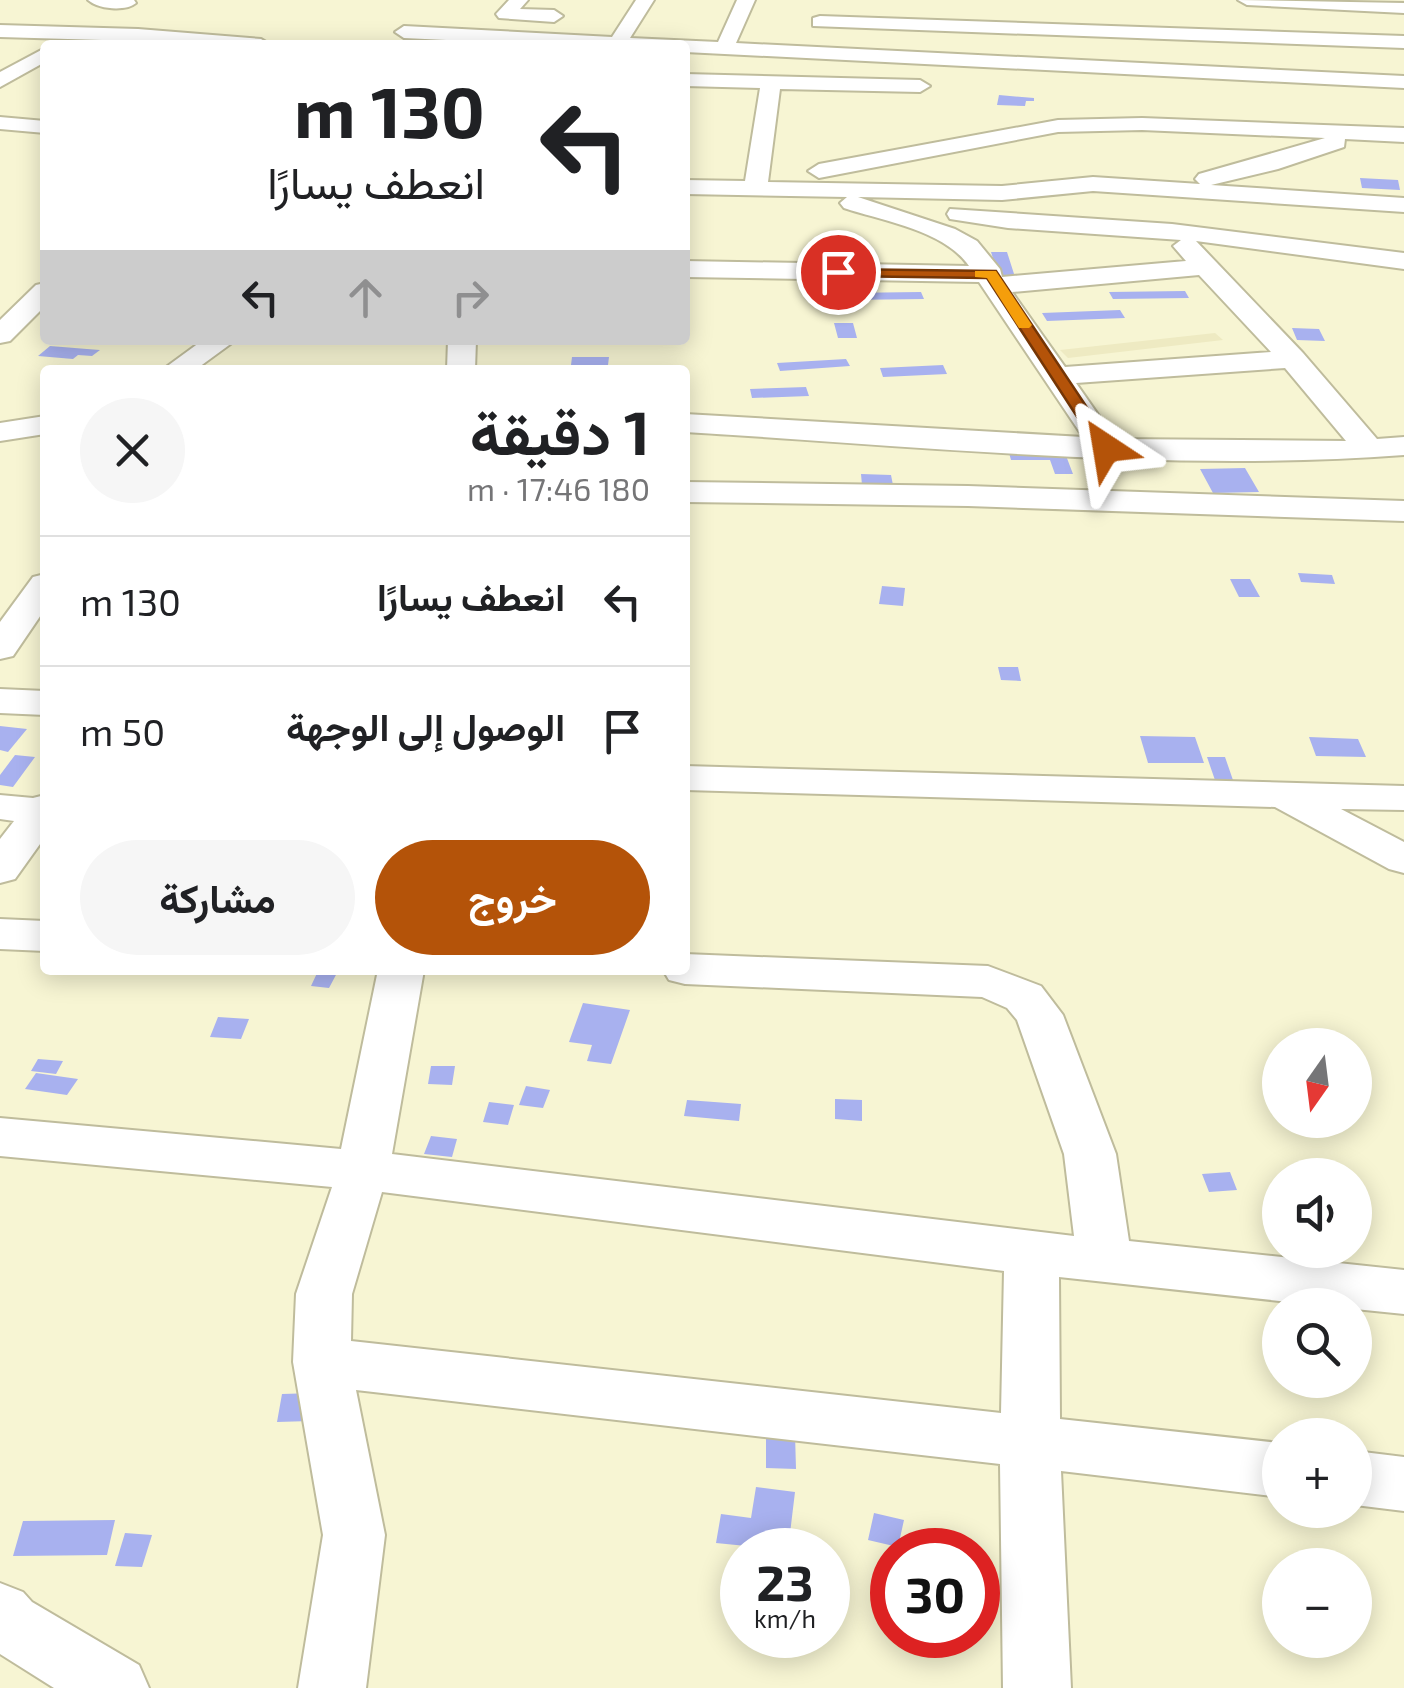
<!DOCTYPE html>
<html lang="ar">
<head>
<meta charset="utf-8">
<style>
  body { margin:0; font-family:"Exo 2",Vazirmatn,sans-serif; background:#f6f6f6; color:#202124; direction:rtl; height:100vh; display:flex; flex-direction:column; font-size:38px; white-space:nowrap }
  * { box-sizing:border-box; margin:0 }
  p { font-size:32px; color:#757577 }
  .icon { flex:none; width:55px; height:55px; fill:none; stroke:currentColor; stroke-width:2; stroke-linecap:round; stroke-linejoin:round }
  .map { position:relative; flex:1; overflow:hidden; direction:ltr }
  .side { position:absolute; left:40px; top:365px; width:650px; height:610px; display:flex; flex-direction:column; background:#fff; border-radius:10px; box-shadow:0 5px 25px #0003; direction:rtl }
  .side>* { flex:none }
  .banner { position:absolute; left:40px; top:40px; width:650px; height:305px; border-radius:10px; box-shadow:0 5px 25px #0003; direction:rtl; background:#fff; color:#202124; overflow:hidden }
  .needle { width:65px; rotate:194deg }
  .controls { position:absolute; left:1262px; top:1028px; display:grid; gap:20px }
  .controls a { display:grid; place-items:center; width:110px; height:110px; border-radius:50%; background:#fff; box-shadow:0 5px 25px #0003; font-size:50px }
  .speed { position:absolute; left:720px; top:1528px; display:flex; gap:20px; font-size:50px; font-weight:700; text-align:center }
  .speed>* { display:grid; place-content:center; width:130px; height:130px; border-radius:50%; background:#fff; box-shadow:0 5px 25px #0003; line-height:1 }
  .speed small { font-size:25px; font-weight:400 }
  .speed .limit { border:15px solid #d22; background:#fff; color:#111 }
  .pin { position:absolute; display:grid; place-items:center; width:85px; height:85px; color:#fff; margin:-42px; border:5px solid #fff; border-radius:50%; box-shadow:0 2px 10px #0007 }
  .me { position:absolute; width:110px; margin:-55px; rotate:327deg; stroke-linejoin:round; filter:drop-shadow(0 0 8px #0008) }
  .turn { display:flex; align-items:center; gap:35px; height:210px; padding:0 40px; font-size:45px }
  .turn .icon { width:130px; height:130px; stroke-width:2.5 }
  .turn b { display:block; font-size:70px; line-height:85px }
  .lanes { display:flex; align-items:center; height:95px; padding:0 40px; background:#0003; justify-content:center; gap:50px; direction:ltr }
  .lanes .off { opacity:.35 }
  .round { display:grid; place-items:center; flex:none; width:105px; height:105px; border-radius:52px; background:#f6f6f6 }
  .head { display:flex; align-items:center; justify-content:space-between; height:170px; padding:0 40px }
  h1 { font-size:60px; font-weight:700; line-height:75px }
  .cta { display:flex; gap:20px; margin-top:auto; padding:20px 40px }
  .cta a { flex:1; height:115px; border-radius:60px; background:#b45309; color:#fff; font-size:40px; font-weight:700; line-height:115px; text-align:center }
  .cta a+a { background:#f6f6f6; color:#202124 }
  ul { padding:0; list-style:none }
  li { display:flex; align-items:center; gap:30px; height:130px; padding:0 40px; border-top:2px solid #e0e0e0 }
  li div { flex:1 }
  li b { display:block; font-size:38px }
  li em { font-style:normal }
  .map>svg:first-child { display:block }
</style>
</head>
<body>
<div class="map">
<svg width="1404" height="1688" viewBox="0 0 1404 1688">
  <rect width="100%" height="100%" fill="#f7f5d3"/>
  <path fill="#eeeac2" d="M 1215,333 L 1223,340 L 1068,358 L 1060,350 Z"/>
  <path fill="#a8b1ef" d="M 999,95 L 1034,98 L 1034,101 L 1026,101 L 1025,106 L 997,105 Z
    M 1360,178 L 1398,180 L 1400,190 L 1362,188 Z
    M 991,252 L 1007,252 L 1015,277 L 999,277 Z
    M 1185,291 L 1189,298 L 1113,299 L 1109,292 Z
    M 921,292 L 924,299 L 846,300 L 844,293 Z
    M 1120,310 L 1125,318 L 1047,321 L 1042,313 Z
    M 834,323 L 853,323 L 857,338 L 838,338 Z
    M 1292,328 L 1319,329 L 1325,341 L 1297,340 Z
    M 50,346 L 87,349 L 100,350 L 92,356 L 78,355 L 73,359 L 38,356 Z
    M 572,357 L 609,357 L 608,365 L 571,365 Z
    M 846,359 L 850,366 L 780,371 L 777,363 Z
    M 943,365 L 947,374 L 883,377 L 880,368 Z
    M 806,387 L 809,396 L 752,398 L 750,389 Z
    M 1009,453 L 1065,453 L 1073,474 L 1055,474 L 1050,460 L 1011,460 Z
    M 1245,468 L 1259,492 L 1213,493 L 1200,469 Z
    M 861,474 L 891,475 L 893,485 L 862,485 Z
    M 1298,573 L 1332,575 L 1335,584 L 1301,582 Z
    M 1230,579 L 1250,579 L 1260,597 L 1239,597 Z
    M 882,586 L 905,588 L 903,606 L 879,604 Z
    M 998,667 L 1018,667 L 1021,681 L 1001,680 Z
    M 0,726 L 27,729 L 8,752 L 0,750 Z
    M 1140,736 L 1195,737 L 1204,763 L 1148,763 Z
    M 1309,737 L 1358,739 L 1366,757 L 1316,756 Z
    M 15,755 L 35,757 L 13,787 L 0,785 L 0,775 Z
    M 1207,757 L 1225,757 L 1234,783 L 1216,783 Z
    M 318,971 L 337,973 L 329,988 L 311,986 Z
    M 583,1003 L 630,1010 L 611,1064 L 587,1061 L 592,1045 L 569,1042 Z
    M 218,1017 L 249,1019 L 241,1039 L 210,1037 Z
    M 38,1059 L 63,1061 L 56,1074 L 31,1071 Z
    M 431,1066 L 455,1066 L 452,1085 L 428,1084 Z
    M 36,1073 L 78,1079 L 67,1095 L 25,1089 Z
    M 526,1086 L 550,1090 L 543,1108 L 519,1105 Z
    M 835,1099 L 862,1100 L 862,1121 L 835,1119 Z
    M 687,1100 L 741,1104 L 739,1121 L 684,1116 Z
    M 489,1102 L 514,1105 L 508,1125 L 483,1122 Z
    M 431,1136 L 457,1139 L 452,1157 L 424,1154 Z
    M 1230,1172 L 1237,1190 L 1209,1192 L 1202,1174 Z
    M 315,1393 L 310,1421 L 277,1422 L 282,1394 Z
    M 766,1433 L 795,1434 L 796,1469 L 766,1468 Z
    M 756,1487 L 795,1492 L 788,1550 L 716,1543 L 721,1514 L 751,1518 Z
    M 874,1513 L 904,1520 L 898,1547 L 868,1540 Z
    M 115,1520 L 107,1555 L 13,1556 L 23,1521 Z
    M 125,1533 L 152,1535 L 142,1567 L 115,1566 Z"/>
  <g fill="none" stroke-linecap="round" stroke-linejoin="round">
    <defs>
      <path id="minor" d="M 88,0 L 134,0 L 136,3 C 125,12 98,9 88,0 Z
        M 509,0 L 528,0 L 520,9 L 554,10 L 563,16 L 554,22 L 499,18 L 496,14 Z
        M 636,0 L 654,0 L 630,38 L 718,42 L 737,0 L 755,0 L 736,43 L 1404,76 L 1404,88 L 685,52 L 685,45 L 550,45 L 404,38 L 395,32 L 404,26 L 612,37 Z
        M 1238,0 L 1404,3 L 1404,13 L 1247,5 Z
        M 820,16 L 1404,36 L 1404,48 L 813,26 L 813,18 Z
        M 0,25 L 138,29 L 261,39 L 271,45 L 0,37 Z
        M 45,48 L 45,62 L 0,87 L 0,72 Z
        M 685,74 L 920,80 L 930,86 L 920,92 L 780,89 L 768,182 L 1002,186 L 1093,177 L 1200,184 L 1195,179 L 1199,174 L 1325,138 L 1142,130 L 1058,132 L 819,178 L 808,171 L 819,164 L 1058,120 L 1142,118 L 1404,128 L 1404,142 L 1345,139 L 1344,147 L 1278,169 L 1211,185 L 1404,198 L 1404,212 L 1093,191 L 1002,200 L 858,197 L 955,229 L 977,241 L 1000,269 L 1002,277 L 1186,261 L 1173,246 L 1181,240 L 1008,228 L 950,219 L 947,214 L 950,209 L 1172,224 L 1404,253 L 1404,269 L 1196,241 L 1303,353 L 1377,439 L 1404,437 L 1404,455 C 1165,473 923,446 685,432 L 685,414 L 1083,437 L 979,282 L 685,277 L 685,261 L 969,266 C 944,230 883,221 844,208 L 840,203 L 847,197 L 685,194 L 685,180 L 745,181 L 760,88 L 685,86 ZM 1199,275 L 1271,352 L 1065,367 L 1012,292 ZM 1285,368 L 1346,441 L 1115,439 L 1076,383 Z
        M 0,117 L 45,121 L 45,133 L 0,129 Z
        M 45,283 L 45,306 L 10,341 L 0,343 L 0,320 L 36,285 Z
        M 203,340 L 236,340 L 195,370 L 162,370 Z
        M 448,340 L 476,340 L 475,370 L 447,370 Z
        M 45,416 L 45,434 L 0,441 L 0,423 Z
        M 685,482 L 968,486 L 1404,501 L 1404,521 L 968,506 L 685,502 Z
        M 45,574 L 45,609 L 13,656 L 0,659 L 0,622 L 33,577 Z
        M 0,689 L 45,691 L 45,715 L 0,713 Z
        M 685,766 L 1404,786 L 1404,810 L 1341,809 L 1404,842 L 1404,873 L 1389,869 L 1275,807 L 685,790 Z
        M 0,795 L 33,798 L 45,795 L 45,837 L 15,879 L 0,883 L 0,839 L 14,821 L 0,819 Z
        M 0,919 L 45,921 L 45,951 L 0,949 Z
        M 685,954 L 988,966 L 1041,986 L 1063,1015 L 1116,1154 L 1129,1241 L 1404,1270 L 1404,1314 L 1355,1309 L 1355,1305 L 1317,1305 L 1059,1277 L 1060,1419 L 1280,1443 L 1280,1497 L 1061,1471 L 1071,1688 L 1003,1688 L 1000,1464 L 356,1390 L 385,1535 L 366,1688 L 298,1688 L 323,1535 L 293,1362 L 296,1294 L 332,1187 L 0,1156 L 0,1118 L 341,1149 L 378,970 L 424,970 L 392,1154 L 1074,1236 L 1064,1154 L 1017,1020 L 1007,1008 L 982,997 L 685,984 L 669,980 L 663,970 L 685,970 ZM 382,1192 L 1004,1271 L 1001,1413 L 351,1341 L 352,1294 Z
        M 1355,1451 L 1404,1457 L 1404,1511 L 1355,1505 Z
        M 0,1583 L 23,1592 L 32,1602 L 139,1665 L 149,1688 L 54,1688 L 0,1654 Z"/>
    </defs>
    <use href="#minor" stroke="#bfbc9c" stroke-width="4"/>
    <use href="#minor" fill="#fff" fill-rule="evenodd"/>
  </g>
  <path fill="#b45309" stroke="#753606" stroke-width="2.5" d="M 833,269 L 996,271 L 1114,448 L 1100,452 L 987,278 L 838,276 L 833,275 Z"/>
  <path fill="#f59e0b" d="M 975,271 L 996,271 L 1032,325 L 1029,328 L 1019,328 L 987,278 L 975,277 Z"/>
</svg>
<div class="controls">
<a><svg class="needle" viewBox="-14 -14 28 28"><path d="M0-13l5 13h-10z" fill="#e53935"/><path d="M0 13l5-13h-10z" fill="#757577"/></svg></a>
<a><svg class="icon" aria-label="sound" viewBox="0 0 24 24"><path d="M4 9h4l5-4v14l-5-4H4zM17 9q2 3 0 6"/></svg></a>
<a><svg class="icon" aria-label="search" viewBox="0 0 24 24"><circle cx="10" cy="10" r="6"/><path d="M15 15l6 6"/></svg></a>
<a>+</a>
<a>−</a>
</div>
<div class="speed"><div>23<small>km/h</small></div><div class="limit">30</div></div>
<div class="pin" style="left:838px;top:272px;background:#d93025"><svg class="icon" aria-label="arrive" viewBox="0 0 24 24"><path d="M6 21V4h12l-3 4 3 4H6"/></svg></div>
<svg class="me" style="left:1106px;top:448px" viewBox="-20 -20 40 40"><path d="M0-17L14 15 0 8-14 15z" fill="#b45309" stroke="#fff" stroke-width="4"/></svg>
<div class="banner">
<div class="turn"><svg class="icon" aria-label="left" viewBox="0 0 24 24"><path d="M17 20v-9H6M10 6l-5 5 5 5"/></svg><div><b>130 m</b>انعطف يسارًا</div></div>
<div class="lanes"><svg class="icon" aria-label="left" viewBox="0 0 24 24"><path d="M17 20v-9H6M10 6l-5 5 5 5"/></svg><svg class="icon off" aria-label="ahead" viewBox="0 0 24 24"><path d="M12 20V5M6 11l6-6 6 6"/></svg><svg class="icon off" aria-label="right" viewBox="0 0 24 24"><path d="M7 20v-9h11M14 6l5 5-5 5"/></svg></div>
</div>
<section class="side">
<div class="head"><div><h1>1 دقيقة</h1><p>180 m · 17:46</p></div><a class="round"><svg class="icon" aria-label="close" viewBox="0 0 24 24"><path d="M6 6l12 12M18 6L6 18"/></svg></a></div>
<ul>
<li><svg class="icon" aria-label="left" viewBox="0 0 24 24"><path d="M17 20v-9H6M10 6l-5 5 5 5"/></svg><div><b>انعطف يسارًا</b></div><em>130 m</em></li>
<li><svg class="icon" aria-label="arrive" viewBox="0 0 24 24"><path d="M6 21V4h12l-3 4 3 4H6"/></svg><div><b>الوصول إلى الوجهة</b></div><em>50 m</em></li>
</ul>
<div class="cta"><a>خروج</a><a>مشاركة</a></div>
</section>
</div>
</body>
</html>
